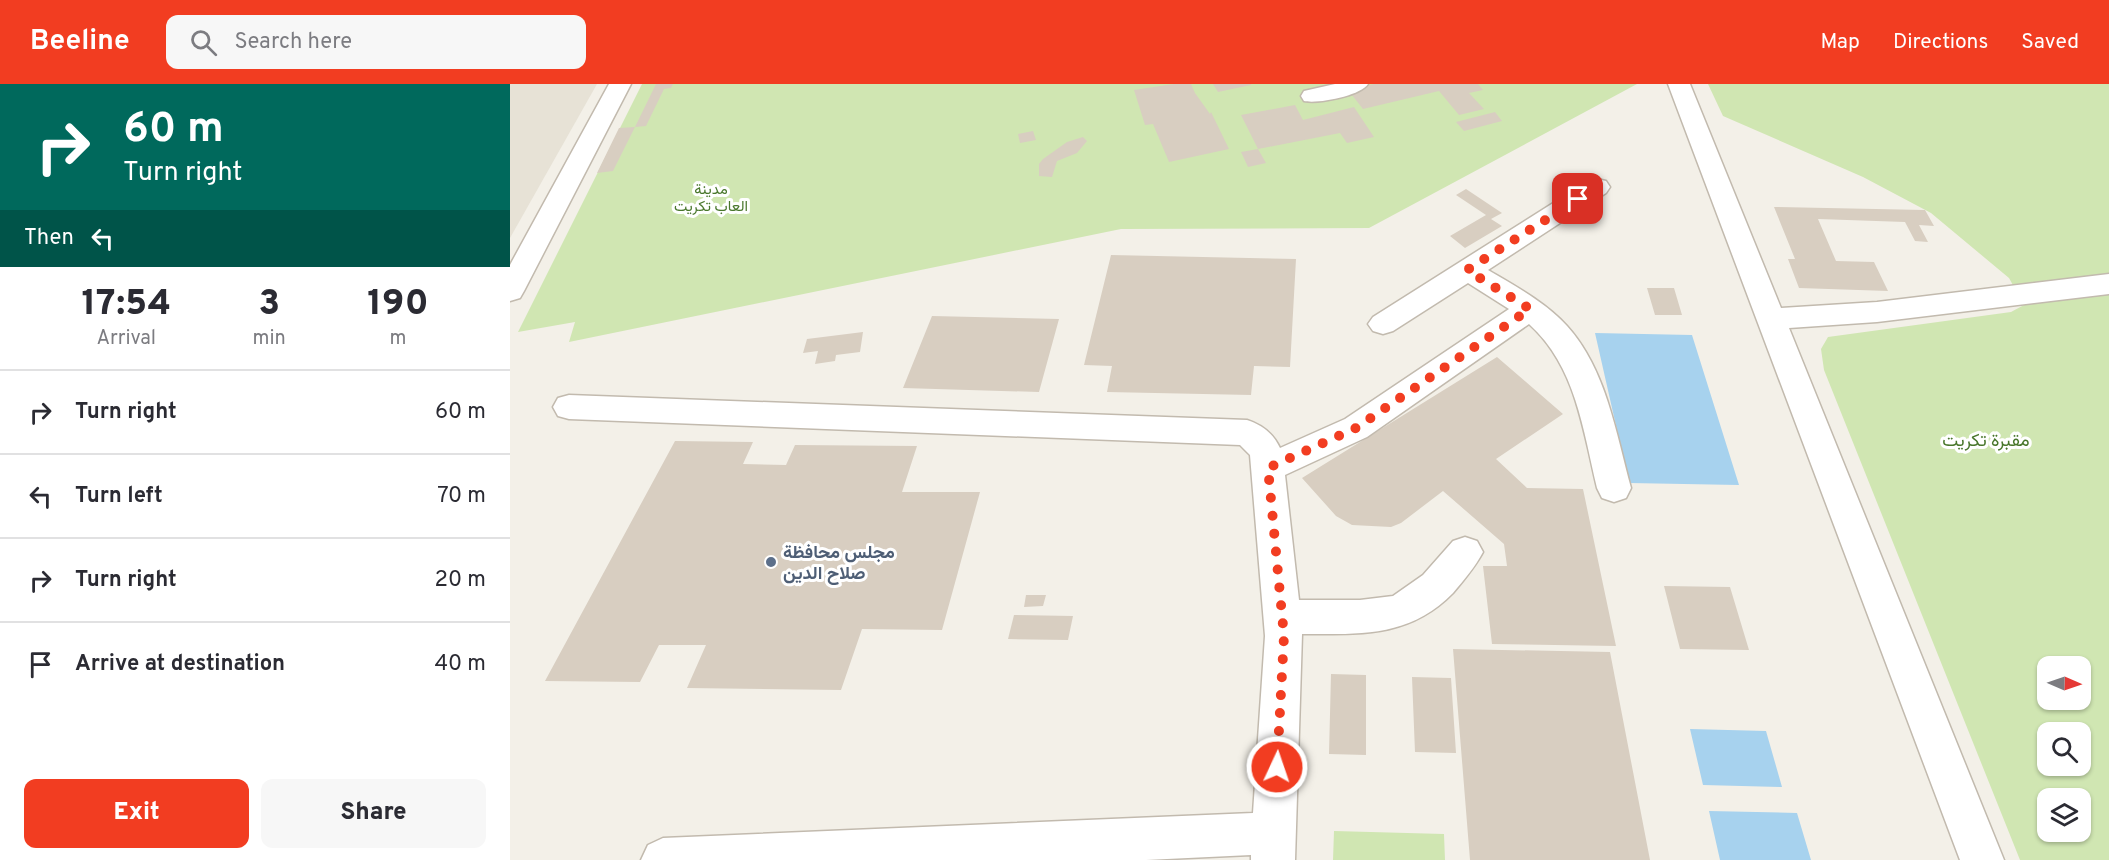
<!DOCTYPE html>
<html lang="en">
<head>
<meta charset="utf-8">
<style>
  body { margin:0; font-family:Overpass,Vazirmatn,sans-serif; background:#f7f7f7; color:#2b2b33; height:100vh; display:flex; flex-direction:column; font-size:22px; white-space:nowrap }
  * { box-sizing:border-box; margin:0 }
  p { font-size:20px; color:#7c7c81 }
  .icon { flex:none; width:33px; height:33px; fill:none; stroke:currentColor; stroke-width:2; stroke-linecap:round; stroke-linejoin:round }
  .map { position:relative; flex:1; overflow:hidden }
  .panel { display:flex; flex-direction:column; background:#fff; width:510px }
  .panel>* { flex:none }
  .top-card { background:#00695c; color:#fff; overflow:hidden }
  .needle { width:39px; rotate:92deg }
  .fabs { position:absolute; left:1527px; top:572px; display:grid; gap:12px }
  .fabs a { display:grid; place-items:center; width:54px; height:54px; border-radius:12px; background:#fff; box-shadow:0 2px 4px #0004; font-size:30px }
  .pin { position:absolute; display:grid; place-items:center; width:51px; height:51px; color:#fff; margin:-26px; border-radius:12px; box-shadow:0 3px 9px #0006 }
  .me { position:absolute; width:66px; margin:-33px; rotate:3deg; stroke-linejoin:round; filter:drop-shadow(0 0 4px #0008) }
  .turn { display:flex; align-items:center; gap:21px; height:126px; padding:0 24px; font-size:27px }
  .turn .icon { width:78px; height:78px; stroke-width:2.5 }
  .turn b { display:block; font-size:42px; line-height:51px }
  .then { display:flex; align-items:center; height:57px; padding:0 24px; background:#0003; gap:12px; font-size:22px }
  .eta { display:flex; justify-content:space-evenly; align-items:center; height:102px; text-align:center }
  .eta b { font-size:36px; font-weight:800; line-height:42px }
  .button { display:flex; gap:12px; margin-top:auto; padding:12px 24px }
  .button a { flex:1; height:69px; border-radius:12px; background:#f23d21; color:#fff; font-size:24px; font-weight:800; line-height:69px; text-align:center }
  .button a+a { background:#f7f7f7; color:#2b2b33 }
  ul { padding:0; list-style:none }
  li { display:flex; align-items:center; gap:18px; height:84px; padding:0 24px; border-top:2px solid #e1e1e2 }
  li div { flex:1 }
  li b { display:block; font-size:22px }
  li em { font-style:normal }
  header { display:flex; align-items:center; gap:36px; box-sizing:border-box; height:84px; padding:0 30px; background:#f23d21; color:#fff }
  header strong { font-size:28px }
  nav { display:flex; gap:33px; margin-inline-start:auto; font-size:21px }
  .search { width:420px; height:54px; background:#f7f7f7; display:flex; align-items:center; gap:15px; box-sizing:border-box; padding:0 21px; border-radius:12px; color:#7c7c81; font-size:22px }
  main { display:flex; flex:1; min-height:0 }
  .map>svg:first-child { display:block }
</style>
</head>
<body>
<header>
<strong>Beeline</strong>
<div class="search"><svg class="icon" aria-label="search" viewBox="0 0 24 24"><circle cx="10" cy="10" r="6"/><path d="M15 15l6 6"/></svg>Search here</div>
<nav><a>Map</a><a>Directions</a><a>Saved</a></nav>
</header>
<main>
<section class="panel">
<div class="top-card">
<div class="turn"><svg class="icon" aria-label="right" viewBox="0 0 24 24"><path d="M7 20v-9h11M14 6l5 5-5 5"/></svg><div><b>60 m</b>Turn right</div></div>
<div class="then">Then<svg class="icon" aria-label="left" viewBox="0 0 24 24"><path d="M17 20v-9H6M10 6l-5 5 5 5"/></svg></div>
</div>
<div class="eta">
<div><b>17:54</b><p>Arrival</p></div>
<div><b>3</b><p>min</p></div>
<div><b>190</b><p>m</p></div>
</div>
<ul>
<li><svg class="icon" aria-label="right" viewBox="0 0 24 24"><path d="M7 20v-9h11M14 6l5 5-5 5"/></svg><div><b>Turn right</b></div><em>60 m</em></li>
<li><svg class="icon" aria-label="left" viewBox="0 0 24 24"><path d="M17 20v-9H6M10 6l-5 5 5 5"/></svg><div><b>Turn left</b></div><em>70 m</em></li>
<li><svg class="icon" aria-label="right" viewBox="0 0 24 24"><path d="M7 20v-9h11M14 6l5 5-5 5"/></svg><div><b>Turn right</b></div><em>20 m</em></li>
<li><svg class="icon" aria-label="arrive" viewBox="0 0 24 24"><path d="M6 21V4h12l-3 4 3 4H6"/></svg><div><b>Arrive at destination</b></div><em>40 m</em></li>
</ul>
<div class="button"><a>Exit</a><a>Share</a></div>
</section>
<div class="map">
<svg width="1599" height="776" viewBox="0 0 1599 776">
  <rect width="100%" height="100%" fill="#f3f0e8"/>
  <path fill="#e7e2d6" d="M 0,0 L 87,0 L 0,154 Z"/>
  <path fill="#d0e6b2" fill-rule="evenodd" d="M 132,0 L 1127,0 L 859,144 L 611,145 L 59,258 L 65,238 L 8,248 Z
    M 1198,0 L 1599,0 L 1599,776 L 1510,776 L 1314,286 L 1311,265 L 1318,253 L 1501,228 L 1514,221 L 1499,194 L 1421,129 L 1353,93 L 1213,32 ZM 1538,582 L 1570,582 L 1570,615 L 1538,615 ZM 1538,648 L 1570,648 L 1570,681 L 1538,681 ZM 1538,714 L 1570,714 L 1570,747 L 1538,747 Z
    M 824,747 L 934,750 L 935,776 L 823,776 Z"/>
  <path fill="#a7d2ee" d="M 1085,249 L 1182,251 L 1229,401 L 1119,399 Z
    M 1180,645 L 1256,647 L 1272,703 L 1193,701 Z
    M 1199,727 L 1287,729 L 1301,776 L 1210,776 Z"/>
  <path fill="#d8cec1" d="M 146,0 L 163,0 L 161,4 L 154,5 L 136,42 L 125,43 Z
    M 664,0 L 681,0 L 685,9 L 700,30 L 701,28 L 719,65 L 659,78 L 643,40 L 635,41 L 624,6 Z
    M 703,0 L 741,0 L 741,1 L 708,8 Z
    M 864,0 L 968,0 L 973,6 L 959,9 L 974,25 L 949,31 L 929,7 L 853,25 L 838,6 Z
    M 785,21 L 793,36 L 844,23 L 864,53 L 837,59 L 830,49 L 748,65 L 731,31 Z
    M 985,28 L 992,37 L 954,47 L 946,38 Z
    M 125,43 L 103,87 L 87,89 L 109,44 Z
    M 523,47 L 526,56 L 510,59 L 508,50 Z
    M 573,53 L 577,57 L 567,69 L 547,77 L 542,93 L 529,92 L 529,80 L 533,75 L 557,58 Z
    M 748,65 L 756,79 L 738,83 L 731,68 Z
    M 956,105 L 992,129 L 981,135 L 992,142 L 955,164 L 940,152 L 976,131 L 946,111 Z
    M 1264,123 L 1415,126 L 1424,142 L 1409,141 L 1418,158 L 1405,157 L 1395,138 L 1308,135 L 1326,177 L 1364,178 L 1378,207 L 1289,204 L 1278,175 L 1285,175 Z
    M 601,171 L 786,175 L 780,283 L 744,282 L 741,311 L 597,308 L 602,282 L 574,281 Z
    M 1137,204 L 1164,204 L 1172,231 L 1145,231 Z
    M 422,232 L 549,235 L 529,308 L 393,304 Z
    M 353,248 L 350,268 L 326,271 L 325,277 L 305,280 L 308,267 L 293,269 L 297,255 Z
    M 987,273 L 1053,330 L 986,375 L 1017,404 L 1073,405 L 1106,562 L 982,560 L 973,482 L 997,482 L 994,460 L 933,407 L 891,439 L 881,443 L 842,441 L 826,432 L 792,394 Z
    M 165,357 L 243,358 L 233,380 L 276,381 L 285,361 L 407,362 L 392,408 L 470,408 L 432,546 L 352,545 L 331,606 L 177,604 L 196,561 L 149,561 L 130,598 L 35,597 Z
    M 1154,502 L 1220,503 L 1239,566 L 1170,565 Z
    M 516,511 L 536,511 L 533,522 L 514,523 Z
    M 504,531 L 563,532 L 558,556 L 498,555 Z
    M 943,565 L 1100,568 L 1140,776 L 960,776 Z
    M 821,590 L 856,591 L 856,671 L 819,670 Z
    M 902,593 L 941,594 L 946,669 L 905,668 Z"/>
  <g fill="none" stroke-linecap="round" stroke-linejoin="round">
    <defs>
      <path id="minor" d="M 99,0 L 121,0 L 14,207 L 10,214 L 0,217 L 0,181 Z
        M 825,0 L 858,0 C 850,12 808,20 794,17 L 791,12 L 794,7 Z
        M 1158,0 L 1180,0 L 1271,224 L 1367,218 L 1599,190 L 1599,210 L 1367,238 L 1279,244 L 1494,776 L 1450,776 Z
        M 1087,95 L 1096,97 L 1100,103 L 1096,109 L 978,186 C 1005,202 1035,218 1057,242 C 1096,285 1106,349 1121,404 L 1116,414 L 1104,418 L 1092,414 L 1087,404 C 1073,346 1066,282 1019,240 L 857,353 L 775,391 L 789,516 L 850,516 L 883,512 L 913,491 L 943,457 L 955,453 L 967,457 L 973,468 C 965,483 954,496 943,509 C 899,554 850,550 792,550 L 785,776 L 741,776 L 741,771 L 636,776 L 131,776 L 138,761 L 153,754 L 743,729 L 755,552 L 740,371 L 730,361 L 59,335 L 48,332 L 43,323 L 48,314 L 59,311 L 737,336 C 752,341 763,349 770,364 L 835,335 L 999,225 L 958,199 L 883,247 L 873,250 L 863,247 L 858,240 L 863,233 L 1078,97 Z"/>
    </defs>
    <use href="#minor" stroke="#c2baae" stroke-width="3"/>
    <use href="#minor" fill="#fff" fill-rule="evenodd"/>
  </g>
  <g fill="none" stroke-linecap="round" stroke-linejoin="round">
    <path stroke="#f23d21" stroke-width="10" stroke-dasharray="0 18" d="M 767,683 L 774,552 L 758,384 L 846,344 L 1020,225 L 957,186 L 1068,115"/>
  </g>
  <circle fill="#5c6f8a" stroke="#fff" stroke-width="2" cx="261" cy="478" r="6"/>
  <g text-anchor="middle" stroke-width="6" stroke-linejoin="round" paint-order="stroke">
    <g font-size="15" fill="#49772c" stroke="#fff">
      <text x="201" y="110">مدينة<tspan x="201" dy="17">العاب تكريت</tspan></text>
    </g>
    <g font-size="18" fill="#49772c" stroke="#fff">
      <text x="1476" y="362">مقبرة تكريت</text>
    </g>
    <g font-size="18" font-weight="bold" fill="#4e5e75" stroke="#fff" text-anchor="start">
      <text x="273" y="474">مجلس محافظة<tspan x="273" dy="21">صلاح الدين</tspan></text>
    </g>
  </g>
</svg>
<div class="fabs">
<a><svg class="needle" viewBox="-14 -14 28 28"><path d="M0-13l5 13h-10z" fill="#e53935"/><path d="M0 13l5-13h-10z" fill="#7c7c81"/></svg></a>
<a><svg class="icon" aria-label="search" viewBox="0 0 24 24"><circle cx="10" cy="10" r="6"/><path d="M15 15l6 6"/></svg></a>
<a><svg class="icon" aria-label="layers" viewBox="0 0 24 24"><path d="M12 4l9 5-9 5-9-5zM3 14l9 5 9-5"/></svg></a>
</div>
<div class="pin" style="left:1068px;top:115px;background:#d93025"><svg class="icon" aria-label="arrive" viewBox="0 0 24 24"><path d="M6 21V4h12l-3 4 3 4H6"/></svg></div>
<svg class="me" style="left:767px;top:683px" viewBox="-20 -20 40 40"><circle r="17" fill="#f23d21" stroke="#fff" stroke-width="3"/><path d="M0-11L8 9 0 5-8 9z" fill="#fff"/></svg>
</div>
</main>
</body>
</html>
